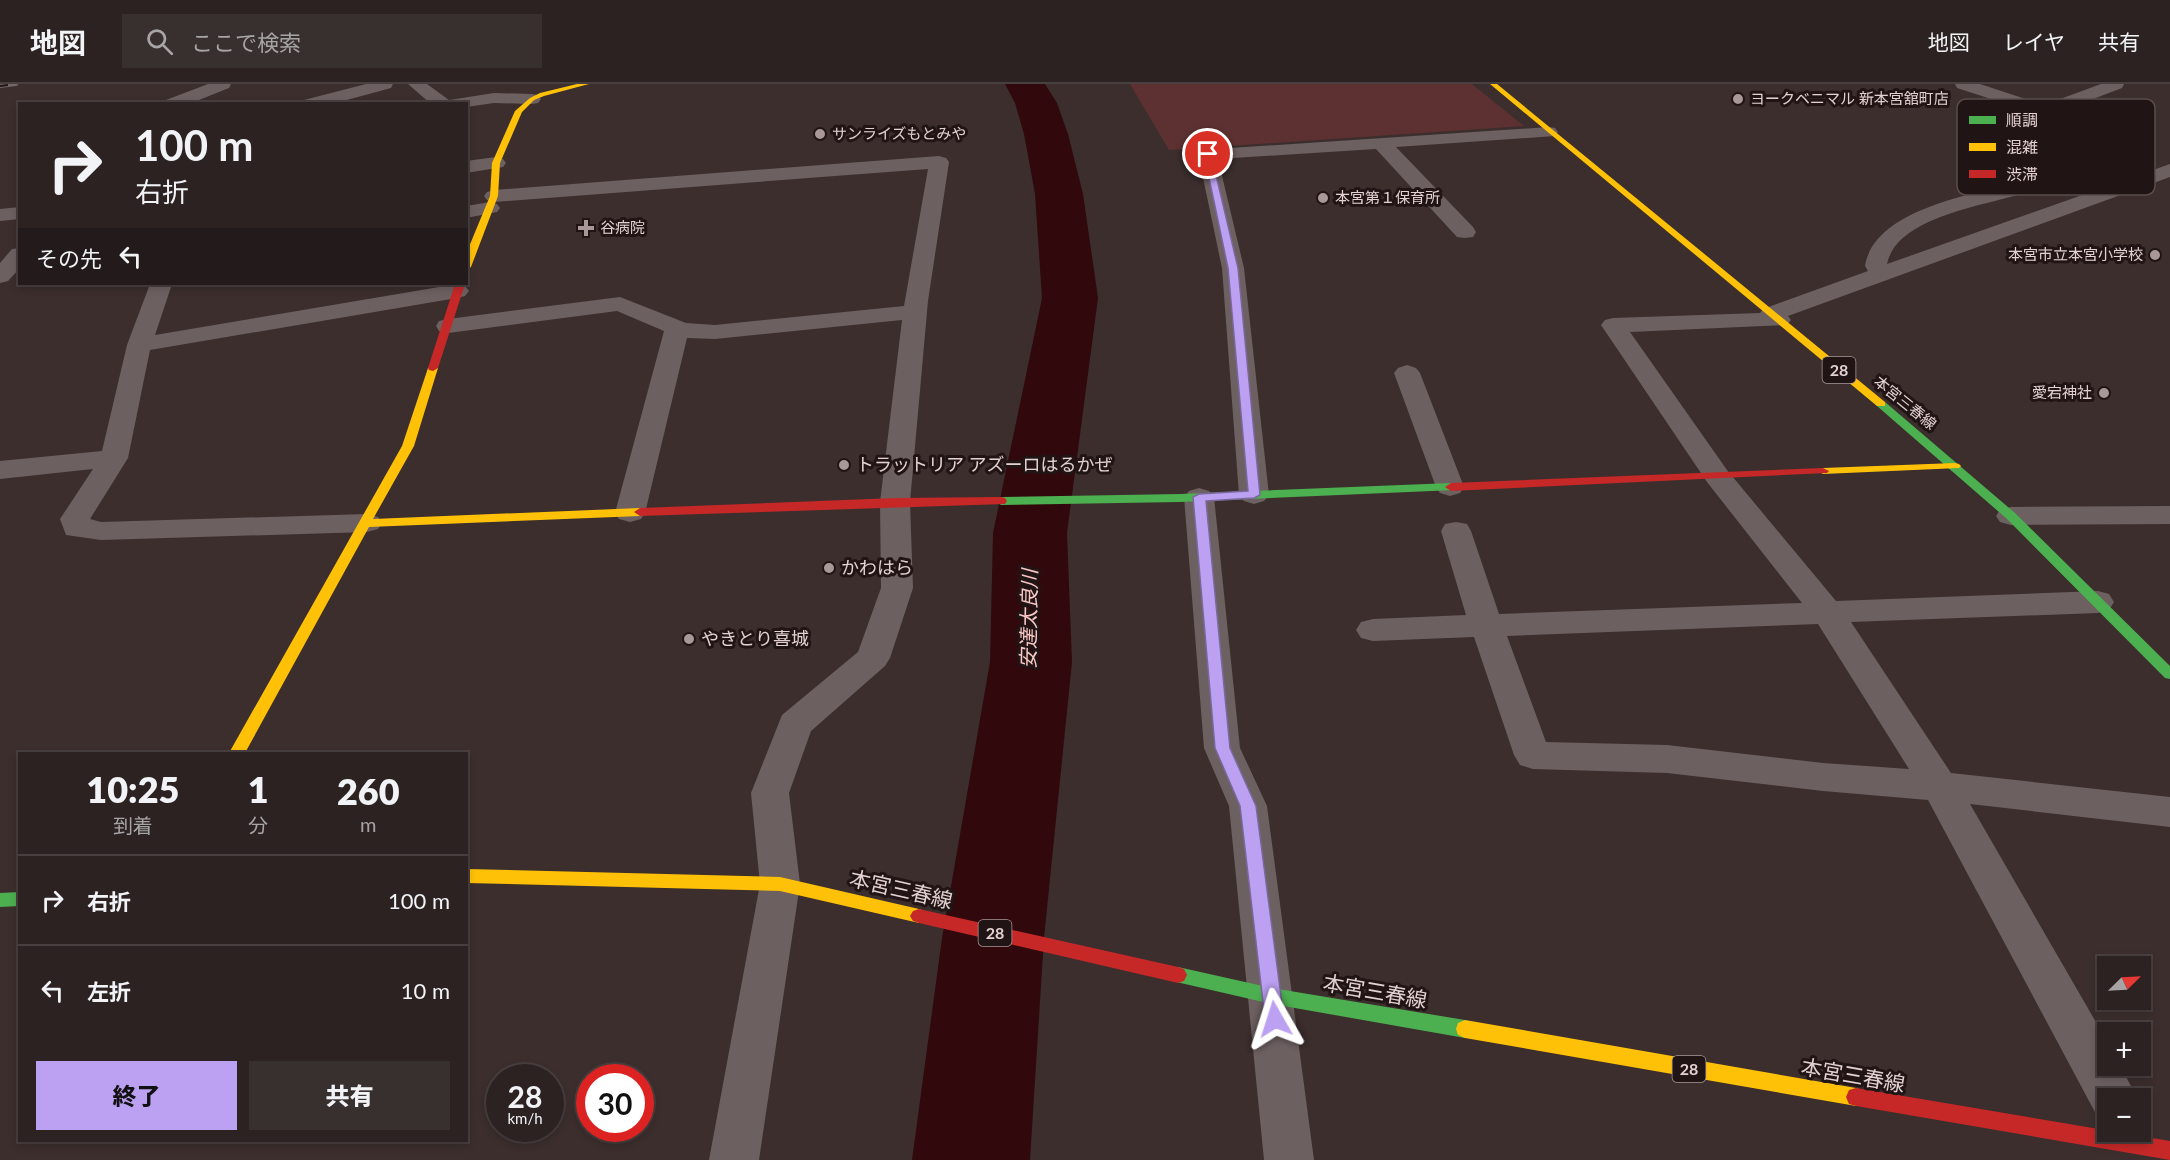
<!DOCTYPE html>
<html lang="ja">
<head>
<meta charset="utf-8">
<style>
  body { margin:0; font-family:Lato,"Noto Sans JP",sans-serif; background:#382f2f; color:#f1f3f6; height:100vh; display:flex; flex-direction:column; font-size:22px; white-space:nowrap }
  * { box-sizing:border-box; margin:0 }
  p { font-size:20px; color:#a6a4a5 }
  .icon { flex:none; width:33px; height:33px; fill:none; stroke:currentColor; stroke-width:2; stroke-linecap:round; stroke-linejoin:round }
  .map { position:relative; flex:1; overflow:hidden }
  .details { position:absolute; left:18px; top:668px; width:450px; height:390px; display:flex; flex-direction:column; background:#2c2222; border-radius:0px; box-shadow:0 3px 9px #0003,0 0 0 2px #483f40 }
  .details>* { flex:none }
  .hud { position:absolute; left:18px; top:18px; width:450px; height:183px; border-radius:0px; box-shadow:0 3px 9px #0003,0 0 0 2px #483f40; background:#2c2222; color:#f1f3f6; overflow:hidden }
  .needle { width:39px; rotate:66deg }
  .tools { position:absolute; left:2097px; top:872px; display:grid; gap:12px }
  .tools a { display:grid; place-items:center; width:54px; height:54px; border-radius:0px; background:#2c2222; box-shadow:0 3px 9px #0003,0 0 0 2px #483f40; font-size:30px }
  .speed { position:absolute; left:486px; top:980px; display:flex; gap:12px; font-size:30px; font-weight:700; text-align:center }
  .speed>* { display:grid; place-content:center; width:78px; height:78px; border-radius:50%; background:#2c2222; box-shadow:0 3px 9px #0003,0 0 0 2px #483f40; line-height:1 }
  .speed small { font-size:15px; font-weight:400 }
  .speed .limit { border:9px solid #d22; background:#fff; color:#111 }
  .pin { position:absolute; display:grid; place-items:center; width:51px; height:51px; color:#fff; margin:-26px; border:3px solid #fff; border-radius:50%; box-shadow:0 2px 6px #0007 }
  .me { position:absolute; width:66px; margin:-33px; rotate:354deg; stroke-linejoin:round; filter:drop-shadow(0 0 4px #0008) }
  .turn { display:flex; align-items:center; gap:21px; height:126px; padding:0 18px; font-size:27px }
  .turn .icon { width:78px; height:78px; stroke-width:2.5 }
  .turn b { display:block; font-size:42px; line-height:51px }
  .then { display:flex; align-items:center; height:57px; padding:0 18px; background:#0003; gap:12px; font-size:22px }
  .eta { display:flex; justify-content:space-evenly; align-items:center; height:102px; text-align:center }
  .eta b { font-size:36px; font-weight:800; line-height:42px }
  .button { display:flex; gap:12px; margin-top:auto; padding:12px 18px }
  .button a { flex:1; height:69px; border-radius:0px; background:#bca0f2; color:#111; font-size:24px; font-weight:800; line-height:69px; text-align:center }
  .button a+a { background:#382f2f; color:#f1f3f6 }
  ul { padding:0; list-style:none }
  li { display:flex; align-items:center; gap:18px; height:90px; padding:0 18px; border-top:2px solid #483f40 }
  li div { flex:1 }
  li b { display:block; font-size:22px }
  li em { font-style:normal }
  header { display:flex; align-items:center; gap:36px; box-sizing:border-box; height:84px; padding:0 30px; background:#2c2222; border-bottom:2px solid #483f40 }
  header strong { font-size:28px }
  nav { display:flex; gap:33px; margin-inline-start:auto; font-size:21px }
  .search { width:420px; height:54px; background:#382f2f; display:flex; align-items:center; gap:15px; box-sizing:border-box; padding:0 21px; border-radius:0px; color:#a6a4a5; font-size:22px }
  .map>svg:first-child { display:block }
</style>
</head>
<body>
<header>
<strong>地図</strong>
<div class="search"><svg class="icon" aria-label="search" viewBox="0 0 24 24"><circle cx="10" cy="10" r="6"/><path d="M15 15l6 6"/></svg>ここで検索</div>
<nav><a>地図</a><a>レイヤ</a><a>共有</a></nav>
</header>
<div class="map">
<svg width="2170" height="1076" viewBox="0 0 2170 1076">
  <rect width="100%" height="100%" fill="#3b2e2d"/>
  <path fill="#5d3131" d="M 1130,0 L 1472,0 L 1524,42 L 1169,66 Z"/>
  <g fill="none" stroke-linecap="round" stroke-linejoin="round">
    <path fill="#31090c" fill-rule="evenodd" d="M 1005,0 L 1045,0 L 1057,19 L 1068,50 L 1083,110 L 1098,214 L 1067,449 L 1072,578 L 1044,854 L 1030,1076 L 912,1076 L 942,854 L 990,578 L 993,449 L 1042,214 L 1035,110 L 1024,50 L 1015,19 Z"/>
    <path fill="#6d6060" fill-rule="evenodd" d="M 208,0 L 231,0 L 229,4 L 189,20 L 164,20 L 166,16 Z
      M 366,0 L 393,0 L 391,4 L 332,20 L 302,20 L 304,16 Z
      M 408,0 L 427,0 L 449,16 L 494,9 L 532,10 L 538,11 L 541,15 L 538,19 L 532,20 L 494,19 L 466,23 L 466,20 L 431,20 Z
      M 1955,0 L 1980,0 L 2044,21 L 2101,0 L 2124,0 L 2122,4 L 2030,39 L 2053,70 C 2052,78 2052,90 2047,97 C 2038,109 2021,110 2006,114 C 1970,124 1896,137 1887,180 L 2170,80 L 2170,93 L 1788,232 L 1791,236 L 1787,241 L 1630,248 L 1727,386 L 1836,517 L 2098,507 L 2109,510 L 2114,518 L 2109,526 L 2098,529 L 1851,538 L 1951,689 L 2170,713 L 2170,743 L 1970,720 L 2108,959 L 2108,981 L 2120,981 L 2137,1014 L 2108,1014 L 2108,1035 L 2096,1030 L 1928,716 L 1823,707 L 1667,689 L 1533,685 L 1520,681 L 1514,671 L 1474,553 L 1373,557 L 1361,554 L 1356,546 L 1361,538 L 1373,535 L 1466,531 L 1441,447 L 1445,440 L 1456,438 L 1467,440 L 1471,447 L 1499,530 L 1802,519 L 1707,398 L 1601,241 L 1605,236 L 1613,234 L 1760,229 L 1763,225 L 1868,187 L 1865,182 C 1874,124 1979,109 2025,97 L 2031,91 L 2034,70 L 2012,41 L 2016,32 L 2028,27 L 1957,4 ZM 1818,540 L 1909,685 L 1823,679 L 1667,661 L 1546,658 L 1507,552 Z
      M 1549,43 L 1555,44 L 1558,48 L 1555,52 L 1396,63 L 1473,143 L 1476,148 L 1473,153 L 1465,154 L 1457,153 L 1376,65 L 1218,75 L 1244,184 L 1269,411 L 1264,417 L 1254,420 L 1244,417 L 1239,411 L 1222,184 L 1198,70 L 1200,66 Z
      M 939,72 L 946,74 L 949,78 L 928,217 L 910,418 L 913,504 L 890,574 L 885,582 L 811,647 L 789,709 L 800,800 L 759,1076 L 709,1076 L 760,800 L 751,709 L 782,631 L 858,568 L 881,504 L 880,418 L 902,236 L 715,255 L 687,254 L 645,429 L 641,435 L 630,438 L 619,435 L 615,429 L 664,247 L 617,227 L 448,249 L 439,247 L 436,242 L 439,237 L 448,235 L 620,213 L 686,239 L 715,241 L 904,222 L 928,85 L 494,118 L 487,116 L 484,112 L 487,108 L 494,106 Z
      M 496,73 L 503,75 L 506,79 L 503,83 L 466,89 L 466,77 Z
      M 490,118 L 497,120 L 500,124 L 497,128 L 466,134 L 466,122 Z
      M 20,123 L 20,135 L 0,137 L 0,125 Z
      M 20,164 L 20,184 L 8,197 L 0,199 L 0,179 L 12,165 Z
      M 150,200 L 172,200 L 155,251 L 457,200 L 465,202 L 469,207 L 465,212 L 457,214 L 150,266 L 128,374 L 90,435 L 101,438 L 367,430 L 378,433 L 382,439 L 378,445 L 367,448 L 101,456 L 66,451 L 60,435 L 93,385 L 0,395 L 0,377 L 102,367 L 127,261 Z
      M 1407,281 L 1416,284 L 1420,289 L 1464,403 L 1460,409 L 1450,412 L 1440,409 L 1436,403 L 1394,289 L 1398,284 Z
      M 1199,404 L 1209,407 L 1214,413 L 1240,664 L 1267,722 L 1314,1076 L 1264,1076 L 1229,722 L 1204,664 L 1184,413 L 1189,407 Z
      M 2170,422 L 2170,440 L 2011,441 L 2000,438 L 1996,432 L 2000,426 L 2011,423 Z"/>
    <path fill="#4caf50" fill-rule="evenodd" d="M 1881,317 L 1885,318 L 2015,429 L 2170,582 L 2170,595 L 2165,594 L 2007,435 L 1877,322 L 1876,320 Z
      M 1451,399 L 1455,400 L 1457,403 L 1455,406 L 1180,418 L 1001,421 L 995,417 L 1001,413 L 1180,410 Z
      M 20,808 L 20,822 L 0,823 L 0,809 Z
      M 1178,883 L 1272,904 L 1465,936 L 1472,939 L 1474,945 L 1472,951 L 1465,954 L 1272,920 L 1172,897 L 1169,891 L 1172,885 Z"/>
    <path fill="#ffc107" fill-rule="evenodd" d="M 577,0 L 589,0 L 544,12 L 534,16 L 522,28 L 500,79 L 498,112 L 471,183 L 466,186 L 466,170 L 490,112 L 492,79 L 515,27 L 530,14 L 540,9 Z
      M 1490,0 L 1497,0 L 1885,318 L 1885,322 L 1877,322 Z
      M 433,281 L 438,284 L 414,362 L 373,435 L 640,424 L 646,428 L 640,432 L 369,443 L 245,669 L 229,669 L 402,362 L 428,284 Z
      M 1955,379 L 1959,380 L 1961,382 L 1959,384 L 1823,390 L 1817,387 L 1823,384 Z
      M 466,785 L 780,793 L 919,825 L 925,827 L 928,832 L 925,837 L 919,839 L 780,807 L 466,799 Z
      M 1465,936 L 1856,1004 L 1863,1006 L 1866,1013 L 1863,1020 L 1856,1022 L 1465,954 L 1458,951 L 1456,945 L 1458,939 Z"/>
    <path fill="#c62828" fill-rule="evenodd" d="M 455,200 L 465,200 L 438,284 L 433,287 L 429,286 L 428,284 Z
      M 1823,384 L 1829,387 L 1827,389 L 1451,407 L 1445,403 L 1451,399 Z
      M 1001,413 L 1005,414 L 1007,417 L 1005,420 L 640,432 L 634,428 L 640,424 L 895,414 Z
      M 919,825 L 1178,883 L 1184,885 L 1187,891 L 1184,897 L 1178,899 L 919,839 L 913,837 L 910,832 L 913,827 Z
      M 1856,1004 L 2170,1057 L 2170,1076 L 1856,1022 L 1849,1020 L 1846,1013 L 1849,1006 Z"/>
    <defs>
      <path id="rail" d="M 0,2 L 16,0"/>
    </defs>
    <use href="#rail" stroke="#746968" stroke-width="4"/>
    <use href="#rail" stroke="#201414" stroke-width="2" stroke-dasharray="8" stroke-linecap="butt"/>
  </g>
  <path fill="#bca0f2" stroke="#7a689d" stroke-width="1.5" d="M 1208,68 L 1211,70 L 1238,184 L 1260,411 L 1254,414 L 1206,417 L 1230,664 L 1256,722 L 1284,935 L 1281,941 L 1275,944 L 1268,941 L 1265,935 L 1240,722 L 1215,664 L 1193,413 L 1199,410 L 1248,407 L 1228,184 L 1204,70 Z"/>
  <g fill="#a89897" stroke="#201414" stroke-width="2">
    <circle cx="1738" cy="15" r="6"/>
    <circle cx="820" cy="50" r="6"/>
    <circle cx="1323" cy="114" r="6"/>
    <path d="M583 135h6v6h6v6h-6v6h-6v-6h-6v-6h6z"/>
    <circle cx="2155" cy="171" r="6"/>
    <circle cx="2104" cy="309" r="6"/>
    <circle cx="844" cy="381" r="6"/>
    <circle cx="829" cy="484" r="6"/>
    <circle cx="689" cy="555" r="6"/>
  </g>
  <g text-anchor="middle" stroke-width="6" stroke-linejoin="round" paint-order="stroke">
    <g font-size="15" fill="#e2d1d0" stroke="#201414" text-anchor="start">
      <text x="1750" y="20">ヨークベニマル 新本宮舘町店</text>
      <text x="832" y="55">サンライズもとみや</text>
      <text x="1335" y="119">本宮第１保育所</text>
      <text x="600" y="149">谷病院</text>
      <text x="2143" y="176" text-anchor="end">本宮市立本宮小学校</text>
      <text x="2092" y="314" text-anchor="end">愛宕神社</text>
    </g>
    <g font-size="15" fill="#e2d1d0" stroke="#201414">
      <text transform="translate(1905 319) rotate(39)" y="5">本宮三春線</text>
    </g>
    <g fill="#201414" stroke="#a89898" stroke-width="1.5">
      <rect x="1822.5" y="273" width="33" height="26" rx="4.5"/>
      <rect x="978.5" y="836" width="33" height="26" rx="4.5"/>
      <rect x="1672.5" y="972" width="33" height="26" rx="4.5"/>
    </g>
    <g font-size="16" font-weight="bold" fill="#e2d1d0">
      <text x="1839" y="292">28</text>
      <text x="995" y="855">28</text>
      <text x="1689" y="991">28</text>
    </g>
    <g font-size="18" fill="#e2d1d0" stroke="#201414" text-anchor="start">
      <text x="856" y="387">トラットリア アズーロはるかぜ</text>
      <text x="841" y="490">かわはら</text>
      <text x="701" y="561">やきとり喜城</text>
    </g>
    <g font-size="20" font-style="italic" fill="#fbc8c7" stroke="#201414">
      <text transform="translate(1029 535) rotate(-89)" y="7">安達太良川</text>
    </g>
    <g font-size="21" fill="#e2d1d0" stroke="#201414">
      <text transform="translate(901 806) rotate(13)" y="7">本宮三春線</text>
      <text transform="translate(1375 908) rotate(10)" y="7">本宮三春線</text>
      <text transform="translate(1853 992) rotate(10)" y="7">本宮三春線</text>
    </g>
  </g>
  <rect x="1957" y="15" width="198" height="96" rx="9" fill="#201414" stroke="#5a4d4c" stroke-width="1.5"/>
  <rect x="1969" y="32" width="27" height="8" fill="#4caf50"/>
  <rect x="1969" y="59" width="27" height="8" fill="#ffc107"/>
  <rect x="1969" y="86" width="27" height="8" fill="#c62828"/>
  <g font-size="16" fill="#e2d1d0">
    <text x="2006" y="42">順調</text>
    <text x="2006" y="69">混雑</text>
    <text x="2006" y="96">渋滞</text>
  </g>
</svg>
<div class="tools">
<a><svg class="needle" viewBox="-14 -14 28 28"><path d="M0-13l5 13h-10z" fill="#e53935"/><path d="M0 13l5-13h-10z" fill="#a6a4a5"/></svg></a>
<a>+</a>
<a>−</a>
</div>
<div class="speed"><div>28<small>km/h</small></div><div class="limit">30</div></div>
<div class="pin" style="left:1208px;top:70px;background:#d93025"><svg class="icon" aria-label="arrive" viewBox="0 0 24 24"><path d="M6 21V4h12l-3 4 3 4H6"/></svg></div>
<svg class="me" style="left:1275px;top:935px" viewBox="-20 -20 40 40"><path d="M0-17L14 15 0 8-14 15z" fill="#bca0f2" stroke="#fff" stroke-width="4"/></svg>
<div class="hud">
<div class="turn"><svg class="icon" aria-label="right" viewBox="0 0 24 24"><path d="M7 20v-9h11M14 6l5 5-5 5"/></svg><div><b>100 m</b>右折</div></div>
<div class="then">その先<svg class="icon" aria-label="left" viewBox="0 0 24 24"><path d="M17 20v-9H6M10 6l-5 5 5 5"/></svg></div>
</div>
<section class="details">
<div class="eta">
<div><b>10:25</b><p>到着</p></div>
<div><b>1</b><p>分</p></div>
<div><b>260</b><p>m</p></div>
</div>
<ul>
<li><svg class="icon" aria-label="right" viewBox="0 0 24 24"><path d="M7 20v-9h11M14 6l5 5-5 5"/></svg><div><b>右折</b></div><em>100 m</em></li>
<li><svg class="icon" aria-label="left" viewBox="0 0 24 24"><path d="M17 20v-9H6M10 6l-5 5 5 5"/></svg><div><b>左折</b></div><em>10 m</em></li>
</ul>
<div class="button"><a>終了</a><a>共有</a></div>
</section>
</div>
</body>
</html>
